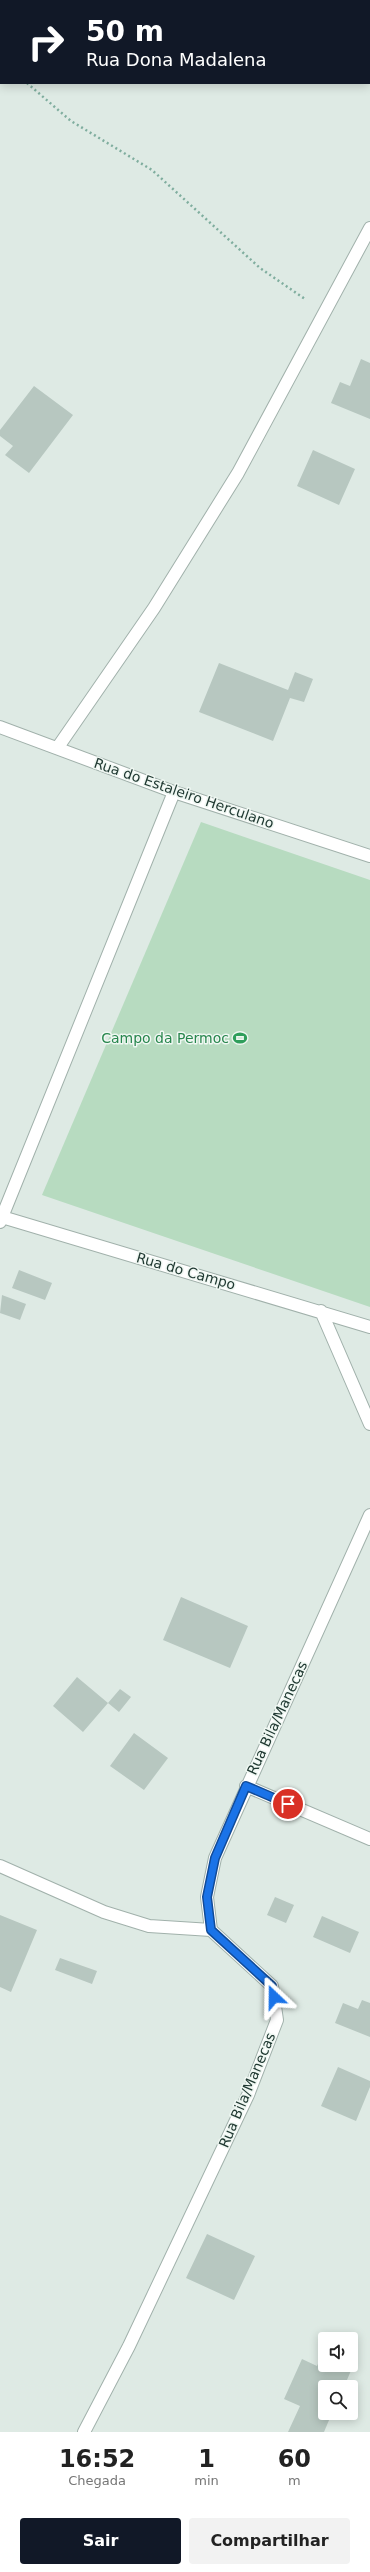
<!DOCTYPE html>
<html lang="pt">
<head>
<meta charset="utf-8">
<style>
  body { margin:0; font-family:"DejaVu Sans",sans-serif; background:#f2f2f2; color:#222; height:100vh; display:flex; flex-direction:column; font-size:15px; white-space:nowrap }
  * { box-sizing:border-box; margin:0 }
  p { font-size:13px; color:#767676 }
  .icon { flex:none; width:22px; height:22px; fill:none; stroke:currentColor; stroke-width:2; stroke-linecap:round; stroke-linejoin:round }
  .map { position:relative; height:2432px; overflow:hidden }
  .details { display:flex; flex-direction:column; background:#fff; flex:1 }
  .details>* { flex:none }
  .top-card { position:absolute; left:0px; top:0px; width:370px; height:84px; box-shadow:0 2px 10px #0003; background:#111827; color:#fff; overflow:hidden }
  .fabs { position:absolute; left:318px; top:2332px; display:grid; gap:8px }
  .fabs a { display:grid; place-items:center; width:40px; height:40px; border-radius:4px; background:#fff; box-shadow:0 2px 10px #0003; font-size:20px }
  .pin { position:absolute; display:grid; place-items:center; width:34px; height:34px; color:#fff; margin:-17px; border:2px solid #fff; border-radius:50%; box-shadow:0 1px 4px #0007 }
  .me { position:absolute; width:44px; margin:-22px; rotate:337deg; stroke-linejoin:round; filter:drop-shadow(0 0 3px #0008) }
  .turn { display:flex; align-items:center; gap:14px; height:84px; padding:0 20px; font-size:18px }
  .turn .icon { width:52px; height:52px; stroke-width:2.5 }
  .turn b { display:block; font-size:28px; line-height:34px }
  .eta { display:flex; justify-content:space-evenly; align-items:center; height:68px; text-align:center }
  .eta b { font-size:24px; font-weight:700; line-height:28px }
  .primary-button { display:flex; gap:8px; margin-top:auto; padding:8px 20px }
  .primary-button a { flex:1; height:46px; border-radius:4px; background:#111827; color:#fff; font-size:16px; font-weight:700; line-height:46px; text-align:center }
  .primary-button a+a { background:#f2f2f2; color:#222 }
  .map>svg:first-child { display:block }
</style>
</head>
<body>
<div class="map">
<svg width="370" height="2432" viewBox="0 0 370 2432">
  <rect width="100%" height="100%" fill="#deeae4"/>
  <path fill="#b7dbc0" d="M 201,822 L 370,880 L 370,1307 L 42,1195 Z"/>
  <path fill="#b7c7c0" d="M 361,359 L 370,363 L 370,419 L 331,403 L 340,382 L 350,386 Z
    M 34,386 L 73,415 L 29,473 L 5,455 L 13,446 L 0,436 L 0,430 Z
    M 313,450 L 355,469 L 339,505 L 297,486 Z
    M 219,663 L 288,690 L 295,672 L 313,679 L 304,702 L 290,698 L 273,741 L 199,712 Z
    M 19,1270 L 52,1283 L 45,1300 L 12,1288 Z
    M 2,1295 L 26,1304 L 20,1320 L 0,1313 Z
    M 181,1597 L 248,1626 L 230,1668 L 163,1640 Z
    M 77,1677 L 108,1703 L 83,1732 L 53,1706 Z
    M 120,1689 L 131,1697 L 119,1712 L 108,1703 Z
    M 134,1733 L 168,1758 L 144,1790 L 110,1766 Z
    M 275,1897 L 294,1905 L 286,1923 L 267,1915 Z
    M 0,1915 L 37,1930 L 11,1992 L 0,1987 Z
    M 322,1916 L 359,1932 L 350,1953 L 313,1937 Z
    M 60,1958 L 97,1971 L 92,1984 L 55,1970 Z
    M 362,2000 L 370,2003 L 370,2037 L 335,2023 L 343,2003 L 358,2009 Z
    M 338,2067 L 370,2081 L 370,2087 L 356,2121 L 321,2106 Z
    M 207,2234 L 255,2256 L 234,2300 L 186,2278 Z
    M 325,2349 L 325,2365 L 351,2365 L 351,2351 L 358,2354 L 344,2387 L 325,2387 L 325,2413 L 332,2413 L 324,2432 L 288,2432 L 300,2406 L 284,2399 L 302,2359 L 317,2366 Z"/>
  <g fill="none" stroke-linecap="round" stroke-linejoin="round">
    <defs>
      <path id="minor" d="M 0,727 L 174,792 L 370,856
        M 58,747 L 154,608 L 238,473 L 370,228
        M 2,1217 L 370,1327
        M 0,1222 L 174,792
        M 321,1311 L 370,1424
        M 246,1786 L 370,1839
        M 0,1866 L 104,1912 L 149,1926 L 211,1930
        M 84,2432 L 129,2346 L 248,2095 L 277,2020 L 272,1986 L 211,1930 L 207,1897 L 215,1858 L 370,1515"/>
    </defs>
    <use href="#minor" stroke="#a1b1ab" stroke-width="14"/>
    <path stroke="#7fad9e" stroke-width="2.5" stroke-dasharray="2 3" stroke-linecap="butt" d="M 0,71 L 1,72
      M 27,83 L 71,121 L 152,170 L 260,268 L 305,299"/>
    <use href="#minor" stroke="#fff" stroke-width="12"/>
  </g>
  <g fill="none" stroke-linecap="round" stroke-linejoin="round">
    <defs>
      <path id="route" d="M 274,1997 L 272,1986 L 211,1930 L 207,1897 L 215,1858 L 246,1786 L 288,1804"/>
    </defs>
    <use href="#route" stroke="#114b97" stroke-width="10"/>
    <use href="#route" stroke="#1a73e8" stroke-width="7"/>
  </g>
  <defs>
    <symbol id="stadium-bare" viewBox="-9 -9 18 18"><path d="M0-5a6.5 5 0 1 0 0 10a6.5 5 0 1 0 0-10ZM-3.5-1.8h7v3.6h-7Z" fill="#2e9e5b" stroke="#eff7f2" stroke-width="2.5" paint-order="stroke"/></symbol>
  </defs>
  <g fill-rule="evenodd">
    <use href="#stadium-bare" x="230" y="1028" width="20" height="20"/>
  </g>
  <g text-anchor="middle" stroke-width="3" stroke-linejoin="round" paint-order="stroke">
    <g font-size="14" fill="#203932" stroke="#eff7f2">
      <text transform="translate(184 793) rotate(19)" y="5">Rua do Estaleiro Herculano</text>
      <text transform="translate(186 1271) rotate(16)" y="5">Rua do Campo</text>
      <text transform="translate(277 1718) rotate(-65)" y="5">Rua Bila/Manecas</text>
      <text transform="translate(247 2090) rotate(-67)" y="5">Rua Bila/Manecas</text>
    </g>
    <g font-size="14" fill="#27864d" stroke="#eff7f2" text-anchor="end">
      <text x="229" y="1043">Campo da Permoc</text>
    </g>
  </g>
</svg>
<div class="fabs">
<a><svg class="icon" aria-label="sound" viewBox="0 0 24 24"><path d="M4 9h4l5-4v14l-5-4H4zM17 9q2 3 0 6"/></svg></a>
<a><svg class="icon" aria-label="search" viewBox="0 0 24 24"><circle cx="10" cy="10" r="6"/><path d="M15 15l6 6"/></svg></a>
</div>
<div class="pin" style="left:288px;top:1804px;background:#d93025"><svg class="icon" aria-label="arrive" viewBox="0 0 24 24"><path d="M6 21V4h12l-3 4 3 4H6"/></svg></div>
<svg class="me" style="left:274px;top:1997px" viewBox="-20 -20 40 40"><path d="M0-17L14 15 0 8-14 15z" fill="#1a73e8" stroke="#fff" stroke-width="4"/></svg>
<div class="top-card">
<div class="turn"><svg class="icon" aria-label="right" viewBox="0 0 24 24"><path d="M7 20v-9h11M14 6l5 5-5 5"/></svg><div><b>50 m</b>Rua Dona Madalena</div></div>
</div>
</div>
<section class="details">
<div class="eta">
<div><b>16:52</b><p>Chegada</p></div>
<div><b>1</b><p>min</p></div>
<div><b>60</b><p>m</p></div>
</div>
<div class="primary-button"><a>Sair</a><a>Compartilhar</a></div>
</section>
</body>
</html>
